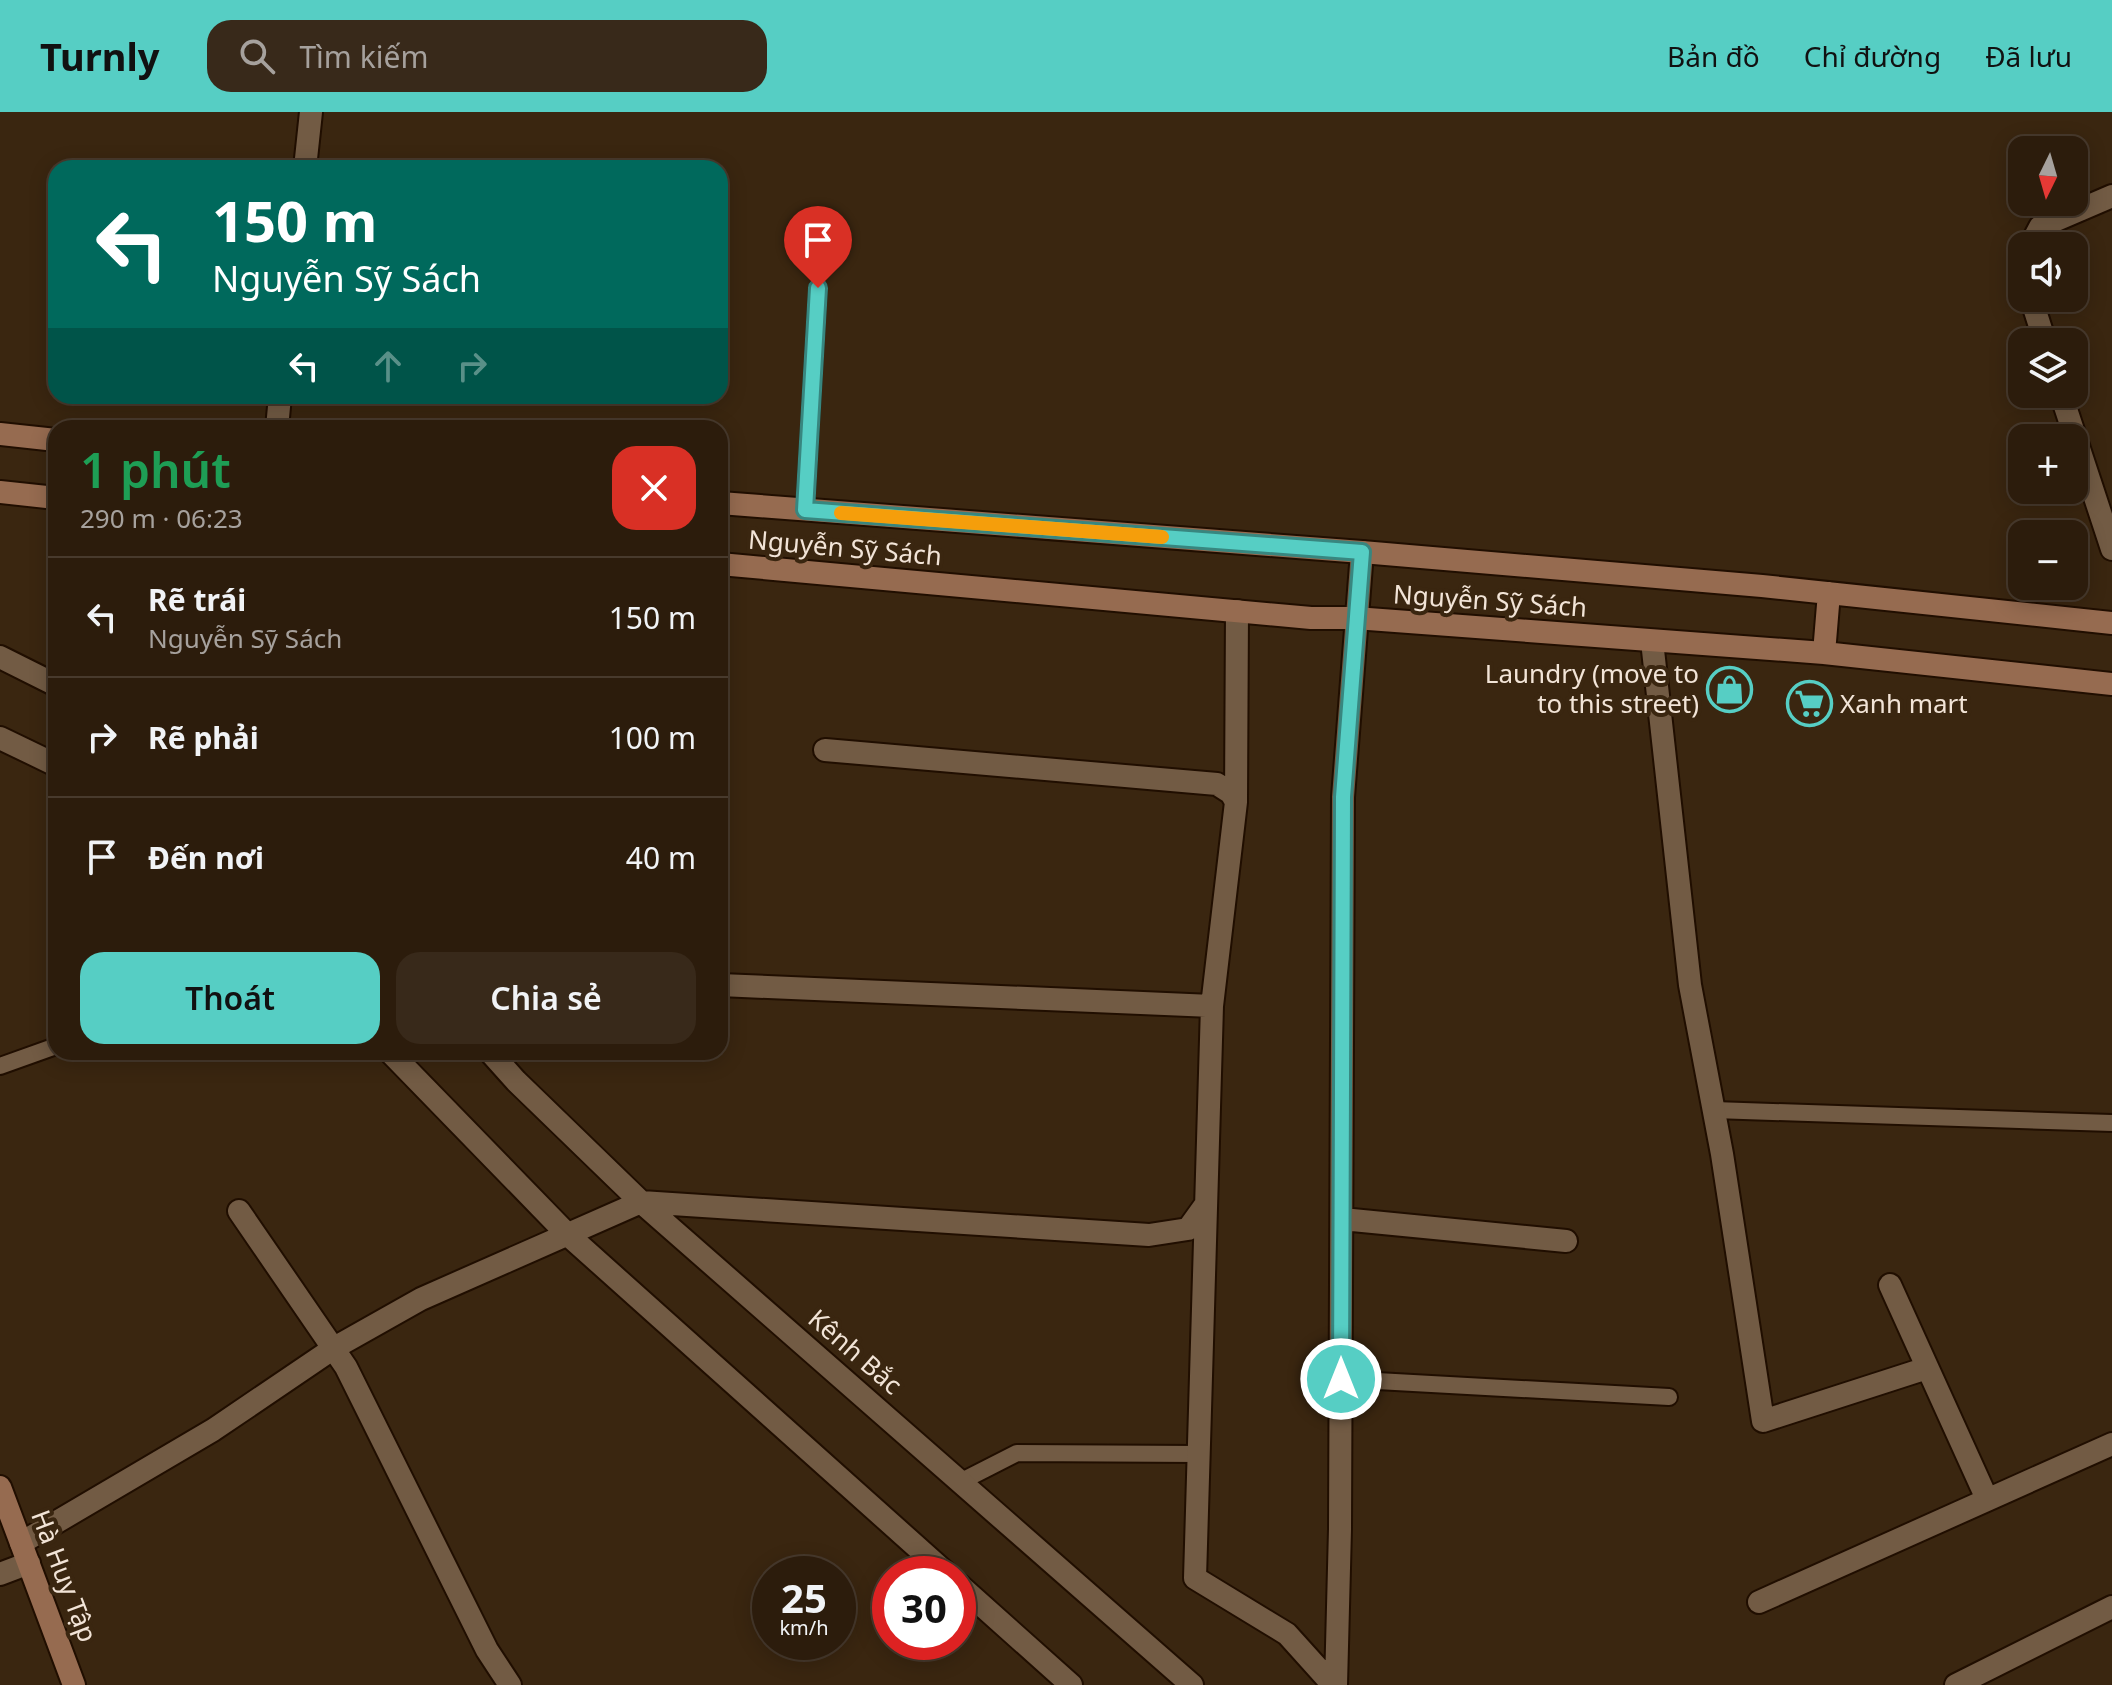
<!DOCTYPE html>
<html lang="vi">
<head>
<meta charset="utf-8">
<style>
  body { margin:0; font-family:"Noto Sans",sans-serif; background:#38291a; color:#f1f3f6; height:100vh; display:flex; flex-direction:column; font-size:30px; white-space:nowrap }
  * { box-sizing:border-box; margin:0 }
  p { font-size:26px; color:#a6a19d }
  .icon { flex:none; width:44px; height:44px; fill:none; stroke:currentColor; stroke-width:2; stroke-linecap:round; stroke-linejoin:round }
  .map { position:relative; flex:1; overflow:hidden }
  .details { position:absolute; left:48px; top:308px; width:680px; height:640px; display:flex; flex-direction:column; background:#2c1c0c; border-radius:24px; box-shadow:0 4px 20px #0003,0 0 0 2px #483a2d }
  .details>* { flex:none }
  .hud { position:absolute; left:48px; top:48px; width:680px; height:244px; border-radius:24px; box-shadow:0 4px 20px #0003,0 0 0 2px #483a2d; background:#00695c; color:#fff; overflow:hidden }
  .needle { width:52px; rotate:185deg }
  .controls { position:absolute; left:2008px; top:24px; display:grid; gap:16px }
  .controls a { display:grid; place-items:center; width:80px; height:80px; border-radius:16px; background:#2c1c0c; box-shadow:0 4px 20px #0003,0 0 0 2px #483a2d; font-size:40px }
  .speed { position:absolute; left:752px; top:1444px; display:flex; gap:16px; font-size:40px; font-weight:700; text-align:center }
  .speed>* { display:grid; place-content:center; width:104px; height:104px; border-radius:50%; background:#2c1c0c; box-shadow:0 4px 20px #0003,0 0 0 2px #483a2d; line-height:1 }
  .speed small { font-size:20px; font-weight:400 }
  .speed .limit { border:12px solid #d22; background:#fff; color:#111 }
  .pin { position:absolute; display:grid; place-items:center; width:68px; height:68px; color:#fff; margin:-82px -34px; border-radius:50% 50% 50% 0; rotate:-45deg; box-shadow:0 0 8px #0007 }
  .pin .icon { rotate:45deg }
  .me { position:absolute; width:88px; margin:-44px; rotate:0deg; stroke-linejoin:round; filter:drop-shadow(0 0 6px #0008) }
  .turn { display:flex; align-items:center; gap:28px; height:168px; padding:0 32px; font-size:36px }
  .turn .icon { width:104px; height:104px; stroke-width:2.5 }
  .turn b { display:block; font-size:56px; line-height:68px }
  .lanes { display:flex; align-items:center; height:76px; padding:0 32px; background:#0003; justify-content:center; gap:40px; direction:ltr }
  .lanes .off { opacity:.35 }
  .round { display:grid; place-items:center; flex:none; width:84px; height:84px; border-radius:24px; background:#38291a }
  .overview { display:flex; align-items:center; justify-content:space-between; height:136px; padding:0 32px }
  h1 { font-size:48px; font-weight:600; line-height:60px; color:#1e9e55 }
  .cta { display:flex; gap:16px; margin-top:auto; padding:16px 32px }
  .cta a { flex:1; height:92px; border-radius:24px; background:#56cec4; color:#111; font-size:32px; font-weight:600; line-height:92px; text-align:center }
  .cta a+a { background:#38291a; color:#f1f3f6 }
  ul { padding:0; list-style:none }
  li { display:flex; align-items:center; gap:24px; height:120px; padding:0 32px; border-top:2px solid #483a2d }
  li div { flex:1 }
  li b { display:block; font-size:30px }
  li em { font-style:normal }
  header { display:flex; align-items:center; gap:48px; box-sizing:border-box; height:112px; padding:0 40px; background:#56cec4; color:#111 }
  header strong { font-size:38px }
  nav { display:flex; gap:44px; margin-inline-start:auto; font-size:28px }
  .search { width:560px; height:72px; background:#38291a; display:flex; align-items:center; gap:20px; box-sizing:border-box; padding:0 28px; border-radius:24px; color:#a6a19d; font-size:30px }
  .map>svg:first-child { display:block }
</style>
</head>
<body>
<header>
<strong>Turnly</strong>
<div class="search"><svg class="icon" aria-label="search" viewBox="0 0 24 24"><circle cx="10" cy="10" r="6"/><path d="M15 15l6 6"/></svg>Tìm kiếm</div>
<nav><a>Bản đồ</a><a>Chỉ đường</a><a>Đã lưu</a></nav>
</header>
<div class="map">
<svg width="2112" height="1573" viewBox="0 0 2112 1573">
  <rect width="100%" height="100%" fill="#3a2610"/>
  <g fill="none" stroke-linecap="round" stroke-linejoin="round">
    <defs>
      <path id="service" d="M 805,398 L 818,176
        M 0,954 L 56,934
        M 1714,998 L 2112,1011
        M 1341,1267 L 1669,1285
        M 960,1370 L 1017,1341 L 1199,1342"/>
      <path id="minor" d="M 305,56 L 311,0
        M 2030,134 L 2040,115 L 2112,84
        M 2031,186 L 2045,230
        M 2061,282 L 2112,437
        M 277,316 L 280,284
        M 1237,499 L 1236,690 L 1212,894 L 1195,1466 L 1287,1522 L 1333,1573
        M 1652,529 L 1690,873 L 1722,1042 L 1763,1309 L 1927,1256
        M 0,545 L 56,573
        M 0,626 L 56,653
        M 825,638 L 1217,672 L 1231,681 L 1236,690
        M 720,873 L 1212,894
        M 390,940 L 567,1122 L 947,1462
        M 490,940 L 516,969 L 641,1090 L 1192,1573
        M 239,1099 L 346,1255 L 487,1538 L 510,1573
        M 1342,1107 L 1566,1129
        M 1890,1173 L 1987,1387
        M 21,1431 L 213,1318 L 334,1236 L 421,1187 L 641,1090 L 1149,1123 L 1188,1117 L 1206,1092
        M 0,1462 L 29,1451
        M 958,1472 L 1071,1573
        M 1759,1490 L 2112,1332
        M 1336,1573 L 1340,1417 L 1343,685 L 1362,440
        M 1956,1573 L 2112,1495"/>
      <path id="secondary" d="M 0,322 L 56,328
        M 0,380 L 56,386
        M 720,391 L 1362,440 L 1762,474 L 2112,511
        M 720,452 L 1311,506 L 1355,506 L 1824,541 L 2112,572
        M 1824,541 L 1829,481
        M 0,1375 L 74,1573"/>
    </defs>
    <use href="#service" stroke="#200e00" stroke-width="20"/>
    <use href="#minor" stroke="#200e00" stroke-width="26"/>
    <use href="#secondary" stroke="#200e00" stroke-width="26"/>
    <use href="#service" stroke="#725b44" stroke-width="16"/>
    <use href="#minor" stroke="#725b44" stroke-width="22"/>
    <use href="#secondary" stroke="#966b50" stroke-width="22"/>
  </g>
  <g fill="none" stroke-linecap="round" stroke-linejoin="round">
    <defs>
      <path id="route" d="M 818,176 L 805,398 L 1362,440 L 1343,685 L 1341,1267"/>
    </defs>
    <use href="#route" stroke="#38867f" stroke-width="20"/>
    <use href="#route" stroke="#56cec4" stroke-width="14"/>
    <path stroke="#f59e0b" stroke-width="14" d="M 841,401 L 1162,425"/>
  </g>
  <defs>
    <symbol id="shop-ring" viewBox="-11 -11 22 22"><circle r="9.5" fill="#3a2610" stroke="#56cec4" stroke-width="1.5"/><path d="M-5-2.5h2.3a2.7 3.5 0 0 1 5.4 0H5L5.5 6h-11ZM-1.5-2.5h3a1.5 2.3 0 0 0-3 0Z" fill="#56cec4"/></symbol>
    <symbol id="supermarket-ring" viewBox="-11 -11 22 22"><circle r="9.5" fill="#3a2610" stroke="#56cec4" stroke-width="1.5"/><path d="M-6-5.5h2.5l.6 2H6L4.5 2H-2.5L-4.4-4H-6ZM-1.5 3.2a1.3 1.3 0 1 0 .1 0ZM3 3.2a1.3 1.3 0 1 0 .1 0Z" fill="#56cec4"/></symbol>
  </defs>
  <g fill-rule="evenodd">
    <use href="#shop-ring" x="1704" y="552" width="51" height="51"/>
    <use href="#supermarket-ring" x="1784" y="566" width="51" height="51"/>
  </g>
  <g text-anchor="middle" stroke-width="8" stroke-linejoin="round" paint-order="stroke">
    <g font-size="26" fill="#f2e4d7" stroke="#3a2610">
      <text transform="translate(845 436) rotate(5)" y="9">Nguyễn Sỹ Sách</text>
      <text transform="translate(1490 489) rotate(4)" y="9">Nguyễn Sỹ Sách</text>
      <text transform="translate(855 1240) rotate(41)" y="9">Kênh Bắc</text>
      <text transform="translate(64 1464) rotate(69)" y="9">Hà Huy Tập</text>
    </g>
    <g font-size="26" fill="#f2e4d7" stroke="#3a2610" text-anchor="end">
      <text x="1699" y="571">Laundry (move to<tspan x="1699" dy="30">to this street)</tspan></text>
      <text x="1840" y="601" text-anchor="start">Xanh mart</text>
    </g>
  </g>
</svg>
<div class="controls">
<a><svg class="needle" viewBox="-14 -14 28 28"><path d="M0-13l5 13h-10z" fill="#e53935"/><path d="M0 13l5-13h-10z" fill="#a6a19d"/></svg></a>
<a><svg class="icon" aria-label="sound" viewBox="0 0 24 24"><path d="M4 9h4l5-4v14l-5-4H4zM17 9q2 3 0 6"/></svg></a>
<a><svg class="icon" aria-label="layers" viewBox="0 0 24 24"><path d="M12 4l9 5-9 5-9-5zM3 14l9 5 9-5"/></svg></a>
<a>+</a>
<a>−</a>
</div>
<div class="speed"><div>25<small>km/h</small></div><div class="limit">30</div></div>
<div class="pin" style="left:818px;top:176px;background:#d93025"><svg class="icon" aria-label="arrive" viewBox="0 0 24 24"><path d="M6 21V4h12l-3 4 3 4H6"/></svg></div>
<svg class="me" style="left:1341px;top:1267px" viewBox="-20 -20 40 40"><circle r="17" fill="#56cec4" stroke="#fff" stroke-width="3"/><path d="M0-11L8 9 0 5-8 9z" fill="#fff"/></svg>
<div class="hud">
<div class="turn"><svg class="icon" aria-label="left" viewBox="0 0 24 24"><path d="M17 20v-9H6M10 6l-5 5 5 5"/></svg><div><b>150 m</b>Nguyễn Sỹ Sách</div></div>
<div class="lanes"><svg class="icon" aria-label="left" viewBox="0 0 24 24"><path d="M17 20v-9H6M10 6l-5 5 5 5"/></svg><svg class="icon off" aria-label="ahead" viewBox="0 0 24 24"><path d="M12 20V5M6 11l6-6 6 6"/></svg><svg class="icon off" aria-label="right" viewBox="0 0 24 24"><path d="M7 20v-9h11M14 6l5 5-5 5"/></svg></div>
</div>
<section class="details">
<div class="overview"><div><h1>1 phút</h1><p>290 m · 06:23</p></div><a class="round" style="background:#d93025;color:#fff"><svg class="icon" aria-label="close" viewBox="0 0 24 24"><path d="M6 6l12 12M18 6L6 18"/></svg></a></div>
<ul>
<li><svg class="icon" aria-label="left" viewBox="0 0 24 24"><path d="M17 20v-9H6M10 6l-5 5 5 5"/></svg><div><b>Rẽ trái</b><p>Nguyễn Sỹ Sách</p></div><em>150 m</em></li>
<li><svg class="icon" aria-label="right" viewBox="0 0 24 24"><path d="M7 20v-9h11M14 6l5 5-5 5"/></svg><div><b>Rẽ phải</b></div><em>100 m</em></li>
<li><svg class="icon" aria-label="arrive" viewBox="0 0 24 24"><path d="M6 21V4h12l-3 4 3 4H6"/></svg><div><b>Đến nơi</b></div><em>40 m</em></li>
</ul>
<div class="cta"><a>Thoát</a><a>Chia sẻ</a></div>
</section>
</div>
</body>
</html>
